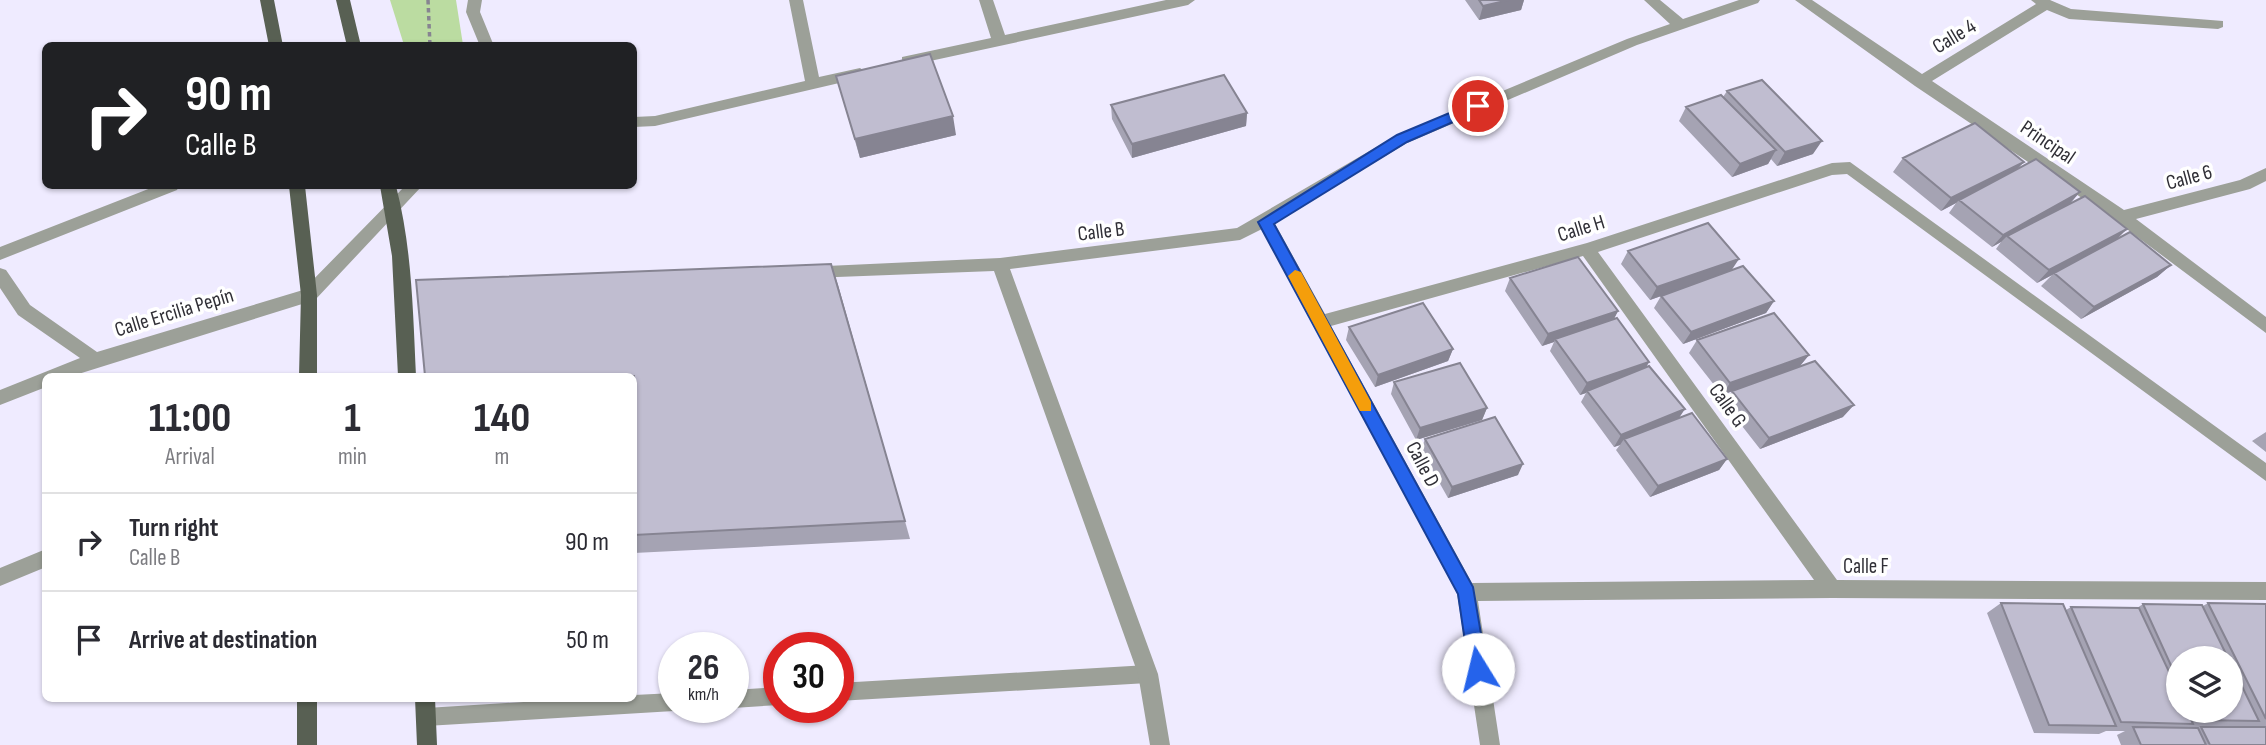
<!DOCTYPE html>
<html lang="en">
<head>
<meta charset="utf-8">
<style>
  body { margin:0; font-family:"Sofia Sans Condensed",sans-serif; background:#f2f2f3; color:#2b2b33; height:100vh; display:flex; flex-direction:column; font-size:26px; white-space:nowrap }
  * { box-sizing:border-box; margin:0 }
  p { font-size:23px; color:#7c7c81 }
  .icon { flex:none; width:38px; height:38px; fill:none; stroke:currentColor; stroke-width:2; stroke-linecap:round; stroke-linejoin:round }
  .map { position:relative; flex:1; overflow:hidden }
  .details { position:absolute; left:42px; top:373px; width:595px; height:329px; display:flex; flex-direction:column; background:#fff; border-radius:10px; box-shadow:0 2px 5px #0004 }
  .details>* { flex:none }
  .banner { position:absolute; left:42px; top:42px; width:595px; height:147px; border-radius:10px; box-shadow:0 2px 5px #0004; background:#202124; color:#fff; overflow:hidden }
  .fabs { position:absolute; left:2166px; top:646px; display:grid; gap:14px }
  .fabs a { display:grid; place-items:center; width:77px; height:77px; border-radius:50%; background:#fff; box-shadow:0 2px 5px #0004; font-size:35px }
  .speed { position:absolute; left:658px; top:632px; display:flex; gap:14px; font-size:35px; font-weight:700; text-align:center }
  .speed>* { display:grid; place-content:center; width:91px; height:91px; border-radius:50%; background:#fff; box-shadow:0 2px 5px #0004; line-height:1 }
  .speed small { font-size:18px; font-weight:400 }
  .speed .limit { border:10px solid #d22; background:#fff; color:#111 }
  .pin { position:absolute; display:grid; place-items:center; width:60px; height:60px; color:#fff; margin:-30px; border:4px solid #fff; border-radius:50%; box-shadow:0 2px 7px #0007 }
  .me { position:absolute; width:77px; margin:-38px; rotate:351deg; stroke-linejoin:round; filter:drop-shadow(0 0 5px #0008) }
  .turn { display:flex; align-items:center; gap:24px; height:147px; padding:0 28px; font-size:32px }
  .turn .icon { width:91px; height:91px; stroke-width:2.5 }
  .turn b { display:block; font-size:49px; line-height:60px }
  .eta { display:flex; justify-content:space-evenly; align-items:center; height:119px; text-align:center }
  .eta b { font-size:42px; font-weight:700; line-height:49px }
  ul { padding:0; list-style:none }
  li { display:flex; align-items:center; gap:21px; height:98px; padding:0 28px; border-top:2px solid #e1e1e2 }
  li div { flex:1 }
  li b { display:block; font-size:26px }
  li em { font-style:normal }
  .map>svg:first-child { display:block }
</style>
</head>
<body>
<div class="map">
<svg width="2266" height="745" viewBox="0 0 2266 745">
  <rect width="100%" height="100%" fill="#efebff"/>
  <path fill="#bbdca1" d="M 390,0 L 456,0 L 463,45 L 404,45 Z"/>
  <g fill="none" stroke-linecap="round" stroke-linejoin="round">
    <path stroke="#878491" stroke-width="3.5" stroke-dasharray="4.5 3.5" stroke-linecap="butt" d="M 428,0 L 430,46"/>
    <path fill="#9ca098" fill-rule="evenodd" d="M 1148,665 L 1154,668 L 1157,674 L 1154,680 L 1148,683 L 838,701 L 838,683 Z
      M 779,687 L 779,705 L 733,708 L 731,707 L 733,707 L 733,690 Z
      M 674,693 L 674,707 L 681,707 L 674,711 L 426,726 L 419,723 L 417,717 L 419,711 L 426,708 L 586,698 L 634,698 L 634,695 Z"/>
    <path fill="#9ca098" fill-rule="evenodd" d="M 468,0 L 482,0 L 480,12 L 494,46 L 480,46 L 466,12 Z
      M 789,0 L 803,0 L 819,77 L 860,68 L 867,73 L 865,77 L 655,126 L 634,127 L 634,117 L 655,116 L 805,81 Z
      M 979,0 L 993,0 L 1005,35 L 1166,0 L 1195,0 L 1188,5 L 907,66 L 902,65 L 902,57 L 991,38 Z
      M 1644,0 L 1660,0 L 1683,19 L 1739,0 L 1760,0 L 1758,3 L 1637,45 L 1407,143 L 1274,222 L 1325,314 L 1587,243 L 1832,163 L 1850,162 L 2266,463 L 2266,481 L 1847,174 L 1832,175 L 1598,252 L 1837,580 L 2266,582 L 2266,600 L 1832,598 L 1478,601 L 1500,745 L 1480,745 L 1457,593 L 1262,229 L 1240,240 L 1010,269 L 1158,674 L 1170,745 L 1150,745 L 1138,674 L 994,271 L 811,278 L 803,272 L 805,267 L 1000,258 L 1237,228 L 1397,135 L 1627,39 L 1670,24 ZM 1583,256 L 1814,580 L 1472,583 L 1331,326 Z
      M 1795,0 L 1812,0 L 1922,74 L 2036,4 L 2031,0 L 2050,0 L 2071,9 L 2223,21 L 2223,27 L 2218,29 L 2069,19 L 2047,10 L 1932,81 L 2124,210 L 2240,180 L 2266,168 L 2266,181 L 2250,189 L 2136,219 L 2266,317 L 2266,333 L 2116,221 L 1915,86 Z
      M 156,186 L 179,186 L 177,190 L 0,260 L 0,247 Z
      M 405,186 L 422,186 L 315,300 L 72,376 L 46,376 L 46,387 L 0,405 L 0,390 L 80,358 L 18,315 L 0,288 L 0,268 L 6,270 L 30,305 L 97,352 L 303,290 Z
      M 46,549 L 46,567 L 0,586 L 0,568 Z"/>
    <path fill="#586053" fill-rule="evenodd" d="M 260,0 L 274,0 L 283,46 L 269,46 Z
      M 336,0 L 350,0 L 361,46 L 347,46 Z
      M 289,186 L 305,186 L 317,295 L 317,376 L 299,376 L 301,295 Z
      M 380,186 L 396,186 C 412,247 413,313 416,376 L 398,376 L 392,256 Z
      M 297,698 L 317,698 L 317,745 L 297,745 Z
      M 415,698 L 435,698 L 437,745 L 417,745 Z"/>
  </g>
  <path fill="#a5a3b3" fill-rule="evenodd" d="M 1465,0 L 1524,0 L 1521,10 L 1479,20 Z
    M 836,76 L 956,135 L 860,158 Z
    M 1727,91 L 1813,154 L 1777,166 L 1771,159 L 1768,164 L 1732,177 L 1679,121 L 1686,107 L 1723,97 Z
    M 1111,105 L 1247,113 L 1246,126 L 1132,158 L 1112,119 Z
    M 1903,158 L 2018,169 L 2071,203 L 2118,239 L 2171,265 L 2157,277 L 2081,319 L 2041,286 L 2052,275 L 2037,283 L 1996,249 L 2001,242 L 1992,247 L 1949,213 L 1956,203 L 1941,211 L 1893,172 Z
    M 1628,251 L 1731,270 L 1774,301 L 1766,313 L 1683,344 L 1654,308 L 1661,296 L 1650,300 L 1621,264 Z
    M 831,264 L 910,539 L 634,553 L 634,376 Z
    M 1510,278 L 1618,311 L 1614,318 L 1649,362 L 1646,367 L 1679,418 L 1727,459 L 1719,470 L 1650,497 L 1616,450 L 1620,445 L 1614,447 L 1581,402 L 1586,393 L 1580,395 L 1550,351 L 1554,342 L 1542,346 L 1505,291 Z
    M 1349,327 L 1453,349 L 1448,361 L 1375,387 L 1346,340 Z
    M 1697,340 L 1809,355 L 1800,366 L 1843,417 L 1760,449 L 1724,403 L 1732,391 L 1743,387 L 1722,395 L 1689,353 Z
    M 1394,382 L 1487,408 L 1482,420 L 1416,440 L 1391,394 Z
    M 2266,432 L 2266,452 L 2252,441 Z
    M 1425,439 L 1518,475 L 1448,498 L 1421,450 Z
    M 2001,603 L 2066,610 L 2071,607 L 2137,608 L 2143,604 L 2203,606 L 2208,603 L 2266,604 L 2266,745 L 2121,745 L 2117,735 L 2125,731 L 2106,731 L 2099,734 L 2034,733 L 1987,613 ZM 2179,658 L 2231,658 L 2231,710 L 2179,710 Z"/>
  <path fill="#868492" d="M 1509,0 L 1524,0 L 1521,10 L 1479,20 L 1483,6 Z
    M 1247,113 L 1246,126 L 1132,158 L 1132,144 Z
    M 953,116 L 956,135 L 860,158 L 855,139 Z
    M 1822,141 L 1813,154 L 1777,166 L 1785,152 Z
    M 1776,150 L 1768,164 L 1732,177 L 1740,164 Z
    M 2024,162 L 2012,175 L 1959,200 L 1956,203 L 1941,211 L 1951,198 Z
    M 2080,192 L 2068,206 L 2007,236 L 2001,242 L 1992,247 L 2003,235 Z
    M 2127,229 L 2114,242 L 2037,283 L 2049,270 Z
    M 1739,259 L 1731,271 L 1650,300 L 1657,287 Z
    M 831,264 L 838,285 L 910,539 L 905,521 Z
    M 2171,265 L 2157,277 L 2081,319 L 2094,307 Z
    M 1774,301 L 1766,313 L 1683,344 L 1691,332 Z
    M 1618,311 L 1612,323 L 1555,339 L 1554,342 L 1542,346 L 1548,334 Z
    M 1453,349 L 1448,361 L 1375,387 L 1378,375 Z
    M 1809,355 L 1799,367 L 1722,395 L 1730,383 Z
    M 1649,362 L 1642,374 L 1587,391 L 1586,393 L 1580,395 L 1587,383 Z
    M 1854,405 L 1843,417 L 1760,449 L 1769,438 Z
    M 1487,408 L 1482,420 L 1416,440 L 1420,428 Z
    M 1685,409 L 1677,421 L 1624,439 L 1620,445 L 1614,447 L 1621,435 Z
    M 1727,459 L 1719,470 L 1650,497 L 1658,486 Z
    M 1523,464 L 1518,475 L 1448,498 L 1452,487 Z"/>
  <path fill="#c0bdd0" stroke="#868492" stroke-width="2" d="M 1479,0 L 1509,0 L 1483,6 Z
    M 930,54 L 953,116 L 855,139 L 836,76 Z
    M 1224,75 L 1247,113 L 1132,144 L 1111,105 Z
    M 1762,80 L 1822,141 L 1785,152 L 1727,91 Z
    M 1721,95 L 1776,150 L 1740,164 L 1686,107 Z
    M 1975,123 L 2024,162 L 1951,198 L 1903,158 Z
    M 2036,159 L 2080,192 L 2003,235 L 1959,200 Z
    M 2085,196 L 2127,229 L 2049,270 L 2007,236 Z
    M 1708,223 L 1739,259 L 1657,287 L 1628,251 Z
    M 2130,232 L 2171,265 L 2094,307 L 2054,273 Z
    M 1578,257 L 1618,311 L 1548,334 L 1510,278 Z
    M 831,264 L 905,521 L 634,535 L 634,376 L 425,376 L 416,280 Z
    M 1743,266 L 1774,301 L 1691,332 L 1661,296 Z
    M 1423,303 L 1453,349 L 1378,375 L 1349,327 Z
    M 1774,313 L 1809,355 L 1730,383 L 1697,340 Z
    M 1617,318 L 1649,362 L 1587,383 L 1555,339 Z
    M 1815,361 L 1854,405 L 1769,438 L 1732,391 Z
    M 1460,363 L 1487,408 L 1420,428 L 1394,382 Z
    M 1649,366 L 1685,409 L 1621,435 L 1587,391 Z
    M 1692,413 L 1727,459 L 1658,486 L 1624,439 Z
    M 1495,417 L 1523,464 L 1452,487 L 1425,439 Z
    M 2001,603 L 2063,604 L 2116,726 L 2049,725 Z
    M 2208,603 L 2266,604 L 2266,719 Z
    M 2143,604 L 2202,605 L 2228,658 L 2179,658 L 2179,683 Z
    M 2071,607 L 2139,608 L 2179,693 L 2179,710 L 2187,710 L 2193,724 L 2121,722 Z
    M 2231,664 L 2259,721 L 2196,720 L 2192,710 L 2231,710 Z
    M 2133,727 L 2198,728 L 2206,745 L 2141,745 Z
    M 2201,727 L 2266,727 L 2266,745 L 2210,745 Z"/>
  <path fill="#2563eb" stroke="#184099" stroke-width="2" d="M 1478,101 L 1483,102 L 1483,109 L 1407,142 L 1274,224 L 1473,587 L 1487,669 L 1485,675 L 1478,678 L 1472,675 L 1469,669 L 1458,594 L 1258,222 L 1397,135 Z"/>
  <path fill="#f59e0b" d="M 1295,270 L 1301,272 L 1371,402 L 1371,411 L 1360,411 L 1288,276 Z"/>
  <g text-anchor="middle" stroke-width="7" stroke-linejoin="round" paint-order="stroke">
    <g font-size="21" fill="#302f36" stroke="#fff">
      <text transform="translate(1954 36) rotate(-31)" y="7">Calle 4</text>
      <text transform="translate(2048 142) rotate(34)" y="7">Principal</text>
      <text transform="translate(2189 177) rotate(-15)" y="7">Calle 6</text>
      <text transform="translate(1581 228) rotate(-17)" y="7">Calle H</text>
      <text transform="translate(1101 231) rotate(-7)" y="7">Calle B</text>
      <text transform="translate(174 312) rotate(-17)" y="7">Calle Ercilia Pepín</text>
      <text transform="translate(1728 405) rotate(54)" y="7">Calle G</text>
      <text transform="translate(1423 464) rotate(62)" y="7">Calle D</text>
      <text x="1866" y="573">Calle F</text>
    </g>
  </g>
</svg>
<div class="fabs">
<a><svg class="icon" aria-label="layers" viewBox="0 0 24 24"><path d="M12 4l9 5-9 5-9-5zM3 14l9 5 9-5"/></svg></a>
</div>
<div class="speed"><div>26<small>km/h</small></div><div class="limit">30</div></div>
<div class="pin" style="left:1478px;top:106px;background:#d93025"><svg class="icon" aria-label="arrive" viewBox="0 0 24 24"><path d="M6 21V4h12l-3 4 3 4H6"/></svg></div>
<svg class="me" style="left:1478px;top:669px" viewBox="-20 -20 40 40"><circle r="19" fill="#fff"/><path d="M0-13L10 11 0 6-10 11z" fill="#2563eb"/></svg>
<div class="banner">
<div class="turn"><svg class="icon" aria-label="right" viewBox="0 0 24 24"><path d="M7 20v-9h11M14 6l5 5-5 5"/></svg><div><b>90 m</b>Calle B</div></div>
</div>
<section class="details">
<div class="eta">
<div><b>11:00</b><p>Arrival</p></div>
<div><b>1</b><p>min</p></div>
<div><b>140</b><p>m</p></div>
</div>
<ul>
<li><svg class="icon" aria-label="right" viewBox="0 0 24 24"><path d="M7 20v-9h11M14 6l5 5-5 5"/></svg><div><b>Turn right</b><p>Calle B</p></div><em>90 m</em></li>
<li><svg class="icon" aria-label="arrive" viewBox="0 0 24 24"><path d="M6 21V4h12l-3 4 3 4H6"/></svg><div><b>Arrive at destination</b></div><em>50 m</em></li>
</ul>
</section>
</div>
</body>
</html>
